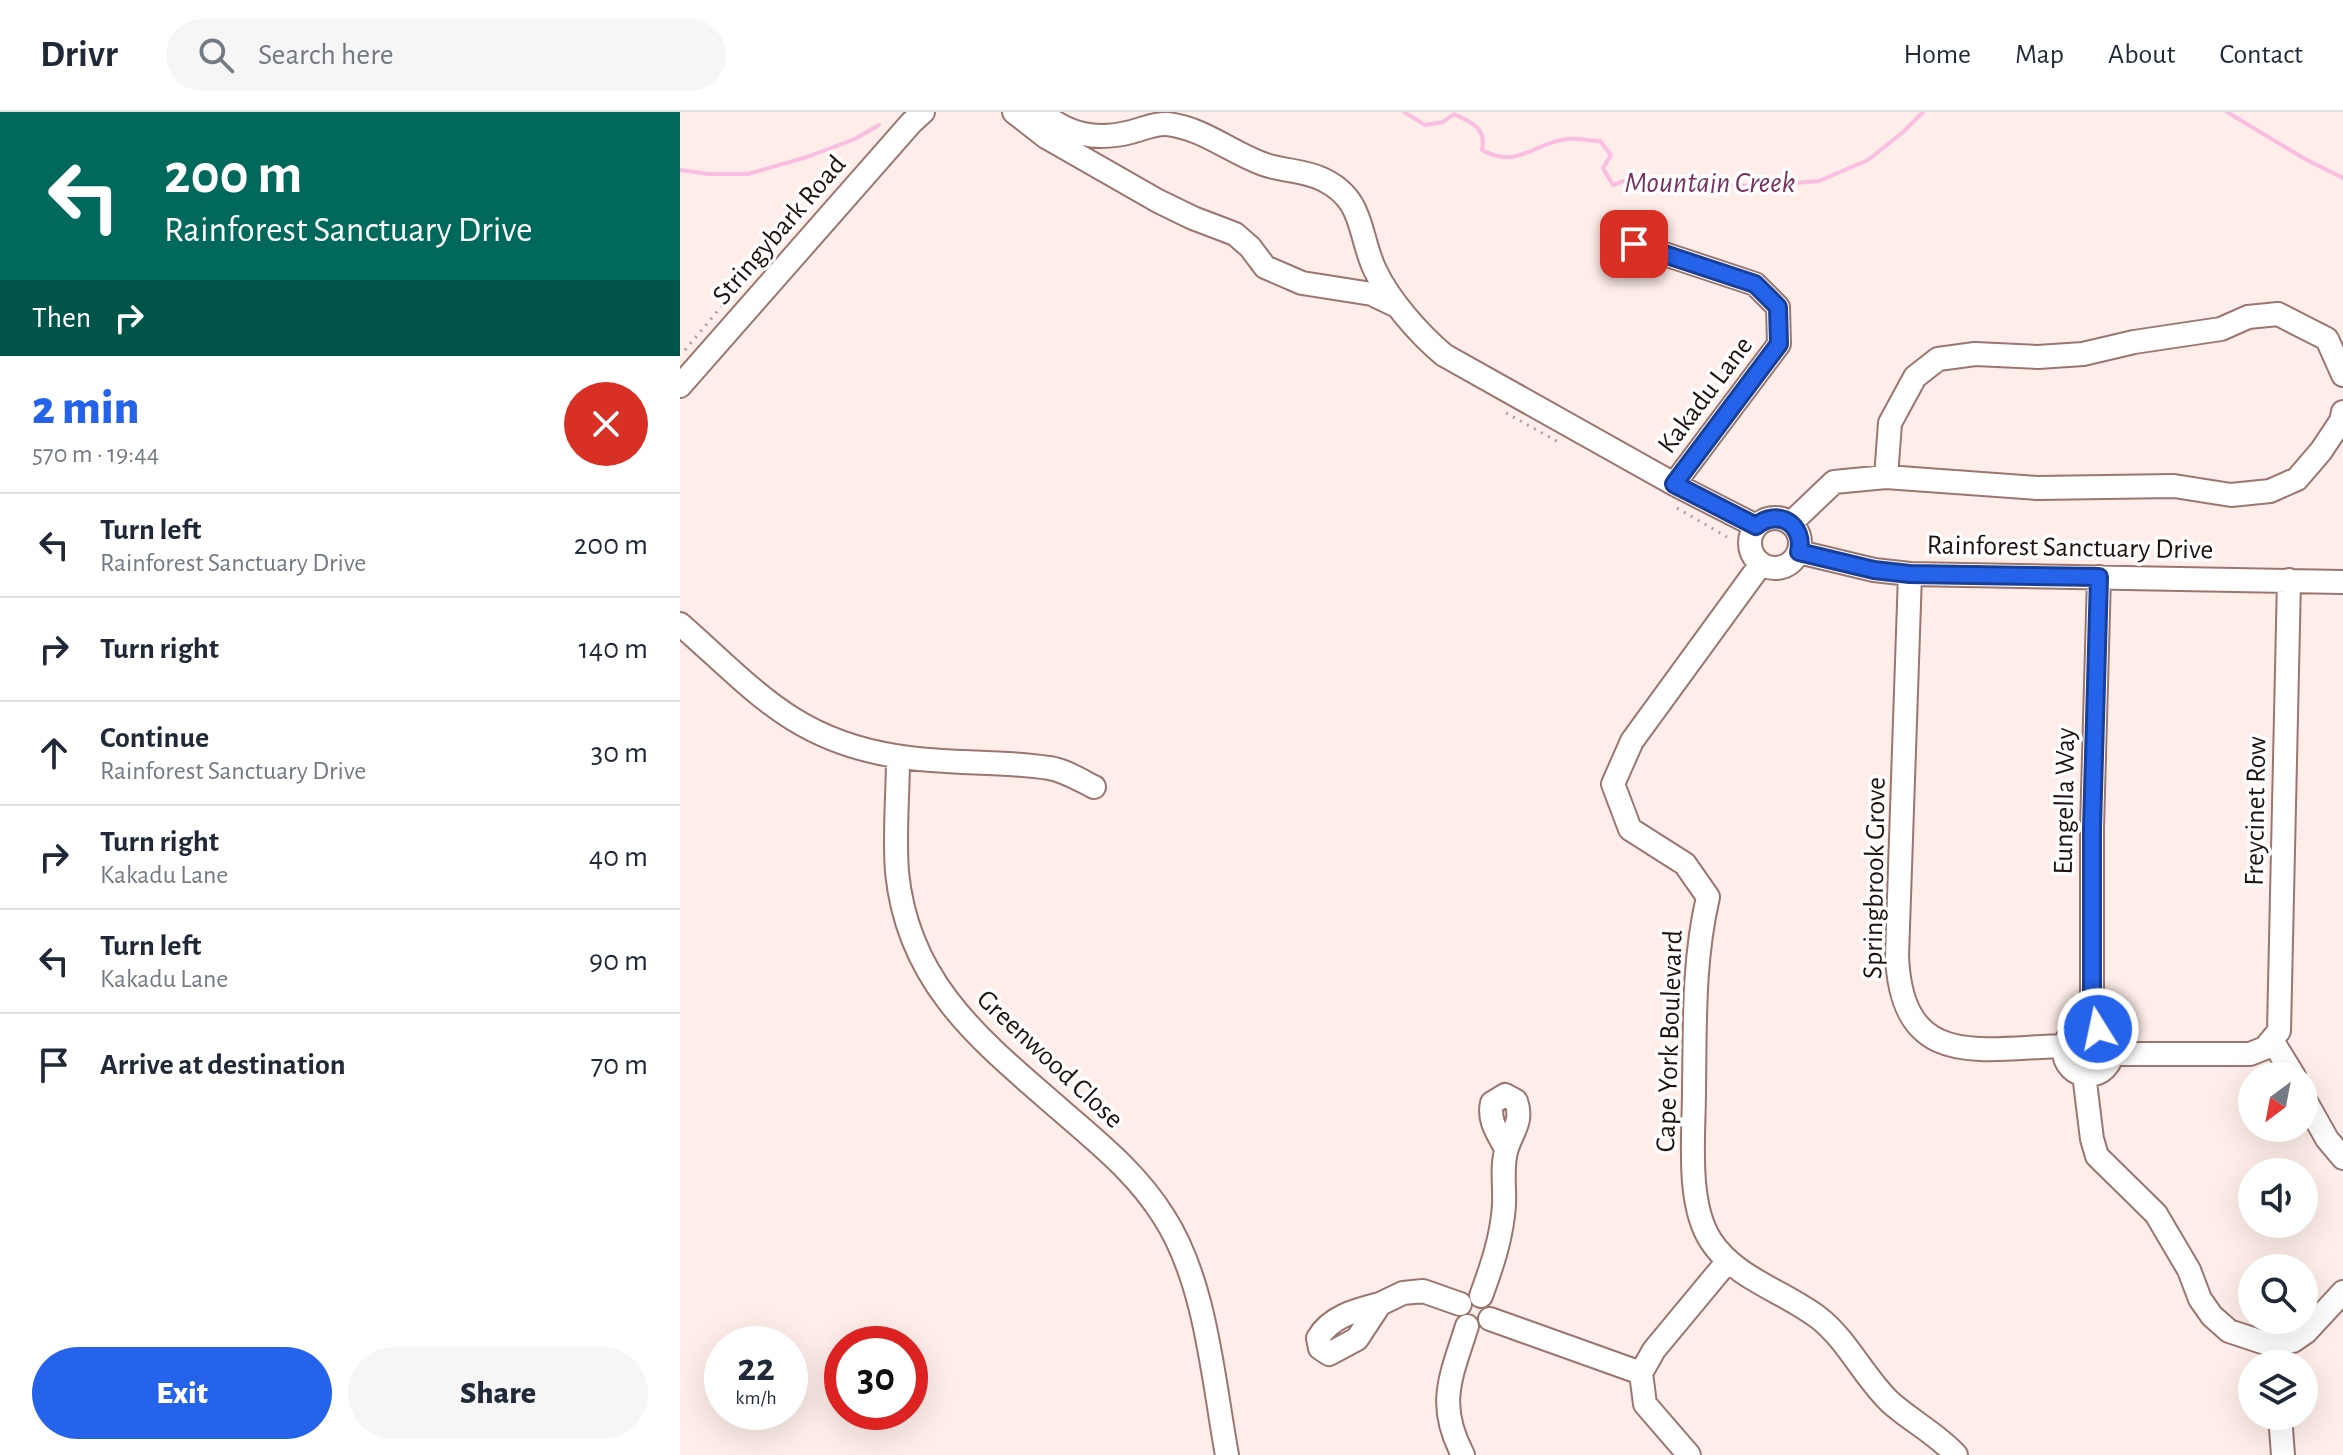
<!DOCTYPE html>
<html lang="en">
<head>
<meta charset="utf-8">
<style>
  body { margin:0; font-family:"Alegreya Sans",sans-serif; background:#f6f6f7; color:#1f2937; height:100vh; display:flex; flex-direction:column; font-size:30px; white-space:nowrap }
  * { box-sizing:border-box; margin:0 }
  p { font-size:26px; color:#747a83 }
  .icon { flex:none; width:44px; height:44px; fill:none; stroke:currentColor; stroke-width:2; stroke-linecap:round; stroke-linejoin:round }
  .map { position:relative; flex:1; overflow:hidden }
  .sheet { display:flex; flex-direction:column; background:#fff; width:680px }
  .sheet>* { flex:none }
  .guide { background:#00695c; color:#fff; overflow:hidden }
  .needle { width:52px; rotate:212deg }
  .tools { position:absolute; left:1558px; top:950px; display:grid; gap:16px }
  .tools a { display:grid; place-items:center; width:80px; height:80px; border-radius:50%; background:#fff; box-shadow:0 8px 32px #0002; font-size:40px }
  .speed { position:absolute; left:24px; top:1214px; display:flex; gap:16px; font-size:40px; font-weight:700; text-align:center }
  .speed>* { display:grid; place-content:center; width:104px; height:104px; border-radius:50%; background:#fff; box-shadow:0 8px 32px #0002; line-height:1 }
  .speed small { font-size:20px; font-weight:400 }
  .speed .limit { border:12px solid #d22; background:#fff; color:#111 }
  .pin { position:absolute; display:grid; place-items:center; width:68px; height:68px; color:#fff; margin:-34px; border-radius:16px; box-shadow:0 4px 12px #0006 }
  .me { position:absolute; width:88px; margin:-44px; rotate:350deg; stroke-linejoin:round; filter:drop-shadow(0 0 6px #0008) }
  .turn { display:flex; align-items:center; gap:28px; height:168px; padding:0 32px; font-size:36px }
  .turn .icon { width:104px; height:104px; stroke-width:2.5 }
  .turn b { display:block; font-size:56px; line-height:68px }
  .then { display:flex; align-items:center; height:76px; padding:0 32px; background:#0003; gap:16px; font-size:30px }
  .round { display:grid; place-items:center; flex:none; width:84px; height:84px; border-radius:42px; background:#f6f6f7 }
  .headline { display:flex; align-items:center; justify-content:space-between; height:136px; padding:0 32px }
  h1 { font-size:48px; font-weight:800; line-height:60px; color:#2563eb }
  .action { display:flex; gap:16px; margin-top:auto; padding:16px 32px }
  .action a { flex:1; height:92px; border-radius:48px; background:#2563eb; color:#fff; font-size:32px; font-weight:800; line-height:92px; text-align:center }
  .action a+a { background:#f6f6f7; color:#1f2937 }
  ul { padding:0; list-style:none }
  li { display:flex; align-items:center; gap:24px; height:104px; padding:0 32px; border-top:2px solid #e0e1e3 }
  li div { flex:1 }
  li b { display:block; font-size:30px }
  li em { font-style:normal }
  header { display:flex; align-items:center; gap:48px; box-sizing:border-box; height:112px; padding:0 40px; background:#fff; border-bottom:2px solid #e0e1e3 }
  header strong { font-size:38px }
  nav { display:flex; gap:44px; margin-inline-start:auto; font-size:28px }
  .search { width:560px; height:72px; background:#f6f6f7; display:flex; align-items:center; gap:20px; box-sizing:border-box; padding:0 28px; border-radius:44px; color:#747a83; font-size:30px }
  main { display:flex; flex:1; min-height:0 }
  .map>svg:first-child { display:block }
</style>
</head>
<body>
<header>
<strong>Drivr</strong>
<div class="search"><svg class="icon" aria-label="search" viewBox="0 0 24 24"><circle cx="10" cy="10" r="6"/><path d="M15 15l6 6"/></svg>Search here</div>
<nav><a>Home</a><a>Map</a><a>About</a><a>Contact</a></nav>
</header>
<main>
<section class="sheet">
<div class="guide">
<div class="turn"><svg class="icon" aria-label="left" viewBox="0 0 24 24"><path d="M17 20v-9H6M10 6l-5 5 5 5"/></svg><div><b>200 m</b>Rainforest Sanctuary Drive</div></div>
<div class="then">Then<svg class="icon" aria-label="right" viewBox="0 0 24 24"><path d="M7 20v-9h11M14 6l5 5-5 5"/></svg></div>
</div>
<div class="headline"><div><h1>2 min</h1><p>570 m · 19:44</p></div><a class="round" style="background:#d93025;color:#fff"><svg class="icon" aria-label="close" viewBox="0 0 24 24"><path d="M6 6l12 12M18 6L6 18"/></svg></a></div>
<ul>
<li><svg class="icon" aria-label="left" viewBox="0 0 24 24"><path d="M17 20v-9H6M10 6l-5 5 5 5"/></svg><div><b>Turn left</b><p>Rainforest Sanctuary Drive</p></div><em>200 m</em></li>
<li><svg class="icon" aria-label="right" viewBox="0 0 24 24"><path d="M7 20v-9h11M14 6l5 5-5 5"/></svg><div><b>Turn right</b></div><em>140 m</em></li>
<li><svg class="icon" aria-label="ahead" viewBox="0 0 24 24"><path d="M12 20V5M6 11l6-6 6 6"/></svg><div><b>Continue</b><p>Rainforest Sanctuary Drive</p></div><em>30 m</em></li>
<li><svg class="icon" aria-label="right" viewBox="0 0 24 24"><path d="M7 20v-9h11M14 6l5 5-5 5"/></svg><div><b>Turn right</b><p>Kakadu Lane</p></div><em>40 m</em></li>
<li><svg class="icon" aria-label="left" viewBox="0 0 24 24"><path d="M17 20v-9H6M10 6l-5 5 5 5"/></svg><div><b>Turn left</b><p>Kakadu Lane</p></div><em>90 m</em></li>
<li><svg class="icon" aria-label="arrive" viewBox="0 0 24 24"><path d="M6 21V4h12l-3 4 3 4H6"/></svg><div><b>Arrive at destination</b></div><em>70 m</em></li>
</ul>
<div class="action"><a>Exit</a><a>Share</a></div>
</section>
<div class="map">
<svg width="1663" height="1343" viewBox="0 0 1663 1343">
  <rect width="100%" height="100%" fill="#feede8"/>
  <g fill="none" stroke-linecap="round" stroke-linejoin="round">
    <path stroke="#fabee2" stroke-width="4" d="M 724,0 L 745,13 L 763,10 L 774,2 C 791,10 807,16 802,38 C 838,58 854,30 888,27 C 898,26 910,29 920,29 L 931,43 L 923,56 L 933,73 L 955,65 L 984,70 L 1076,74 L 1139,69 L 1188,48 L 1222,21 L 1243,0
      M 1547,0 L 1625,47 L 1663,66
      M 0,58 L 29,62 L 68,62 L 127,45 L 175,27 L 199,13"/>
    <defs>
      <path id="minor" d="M 334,0 L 366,25 L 478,89 L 513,106 L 555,122 L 570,135 L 585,155 L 622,171 L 692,182 L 717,194
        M 361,0 C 388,23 416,29 451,20 C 463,17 475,11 487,12 C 523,16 550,40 583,52 C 602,59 623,58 642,67 C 685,87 678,122 695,158 C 709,188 739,222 764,243 L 994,372 L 1076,414
        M 954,132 L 1075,172 L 1098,195 L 1099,232 L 994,372
        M 0,274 L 231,11 L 243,0
        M 1206,365 L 1210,311 L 1235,265 L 1258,247 L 1295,242 L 1358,245 L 1403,242 L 1454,230 L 1541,217 L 1568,205 L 1598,202 L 1647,227 L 1663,263
        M1070 431a25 25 0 1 1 50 0a25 25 0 1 1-50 0Z
        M 1111,411 L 1154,370 L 1206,365 L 1357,376 L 1494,374 L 1551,383 L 1590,379 L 1617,367 L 1641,339 L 1661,309 L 1663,300
        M 1119,440 L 1194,458 L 1230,462 L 1663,470
        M 1081,452 L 952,629 L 933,672 L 950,717 L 1005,752 L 1028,785 C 1013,849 1015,914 1014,979 C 1014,1023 1006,1091 1031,1129 C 1056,1167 1104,1179 1139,1206 C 1168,1229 1183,1264 1210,1290 C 1231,1309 1257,1322 1276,1343
        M 1230,462 L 1217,844 C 1222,959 1299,936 1384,934
        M 0,512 C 73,576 113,628 216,644 C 266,653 319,648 369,656 C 384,658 400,668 414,675
        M 218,645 C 218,683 214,722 217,760 C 228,874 304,931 384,1001 C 421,1033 458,1063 484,1105 C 526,1170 533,1267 547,1343
        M 1412,915 L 1412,716 L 1419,465
        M1384 939a24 24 0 1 1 48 0a24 24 0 1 1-48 0Z
        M 1593,930 L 1614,964
        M 1431,942 L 1570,942 L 1585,936 L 1599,919 L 1609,468
        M 1404,962 L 1412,1027 L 1417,1044 L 1476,1102 L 1509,1158 L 1520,1187 L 1532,1204 L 1549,1219 L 1582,1230 L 1613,1229 L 1626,1220 L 1663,1180
        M 1624,986 L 1647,1027 L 1663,1046
        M 801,1184 C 812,1154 822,1125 824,1093 C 825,1075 821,1053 827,1036 C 833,1018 843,1009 836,989 L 825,983 L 812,991 C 808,1009 818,1021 826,1037
        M 700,1192 C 677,1198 651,1204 638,1226 L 640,1236 L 649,1242 L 677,1227 L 700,1192 L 723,1181 L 743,1179 L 780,1192
        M 810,1207 L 961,1261
        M 1596,1231 L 1597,1252
        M 1600,1304 L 1603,1343
        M 783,1343 C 756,1292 771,1265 787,1214
        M 1009,1343 L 965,1292 L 961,1261 L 974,1238 L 1047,1150"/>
    </defs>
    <use href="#minor" stroke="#9b766e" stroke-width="26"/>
    <path stroke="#b0a09c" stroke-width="3" stroke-dasharray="2 6" stroke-linecap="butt" d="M 5,238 L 81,147 L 98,133
      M 826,301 L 882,332
      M 997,396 L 1047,425"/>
    <use href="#minor" stroke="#fff" stroke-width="22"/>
  </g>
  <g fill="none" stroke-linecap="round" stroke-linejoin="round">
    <defs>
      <path id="route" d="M 954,132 L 1075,172 L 1098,195 L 1099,232 L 994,372 L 1076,414 C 1098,396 1125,412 1119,440 L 1194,458 L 1230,462 L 1419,465 L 1412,716 L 1412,915 L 1418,917"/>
    </defs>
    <use href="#route" stroke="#184099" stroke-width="20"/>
    <use href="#route" stroke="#2563eb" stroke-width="14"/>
  </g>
  <g text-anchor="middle" stroke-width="7" stroke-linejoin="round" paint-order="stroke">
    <g font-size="28" fill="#20130f" stroke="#fff">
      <text transform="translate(98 117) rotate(-49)" y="10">Stringybark Road</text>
      <text transform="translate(1024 282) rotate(-53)" y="10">Kakadu Lane</text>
      <text transform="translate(1390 434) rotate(1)" y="10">Rainforest Sanctuary Drive</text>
      <text transform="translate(1383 689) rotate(-89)" y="10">Eungella Way</text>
      <text transform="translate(1574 699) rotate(-89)" y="10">Freycinet Row</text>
      <text transform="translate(1193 766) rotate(-89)" y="10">Springbrook Grove</text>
      <text transform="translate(988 929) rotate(-88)" y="10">Cape York Boulevard</text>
      <text transform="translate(371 946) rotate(43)" y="10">Greenwood Close</text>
    </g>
    <g font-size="30" font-style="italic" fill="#76315f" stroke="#fff">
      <text x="1030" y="80">Mountain Creek</text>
    </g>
  </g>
</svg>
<div class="tools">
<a><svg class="needle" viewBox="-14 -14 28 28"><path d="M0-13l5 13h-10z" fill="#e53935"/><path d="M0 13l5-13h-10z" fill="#747a83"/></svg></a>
<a><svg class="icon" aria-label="sound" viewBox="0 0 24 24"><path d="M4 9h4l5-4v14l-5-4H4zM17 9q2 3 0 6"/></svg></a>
<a><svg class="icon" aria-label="search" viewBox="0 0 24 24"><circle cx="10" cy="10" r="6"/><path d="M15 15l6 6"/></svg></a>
<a><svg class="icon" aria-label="layers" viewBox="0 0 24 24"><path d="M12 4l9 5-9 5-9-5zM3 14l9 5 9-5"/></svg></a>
</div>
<div class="speed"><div>22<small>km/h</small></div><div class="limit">30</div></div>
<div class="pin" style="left:954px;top:132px;background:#d93025"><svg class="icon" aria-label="arrive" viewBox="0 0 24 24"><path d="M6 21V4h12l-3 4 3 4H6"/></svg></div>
<svg class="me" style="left:1418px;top:917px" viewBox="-20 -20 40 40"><circle r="17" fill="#2563eb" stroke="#fff" stroke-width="3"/><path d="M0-11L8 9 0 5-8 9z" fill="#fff"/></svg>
</div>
</main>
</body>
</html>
